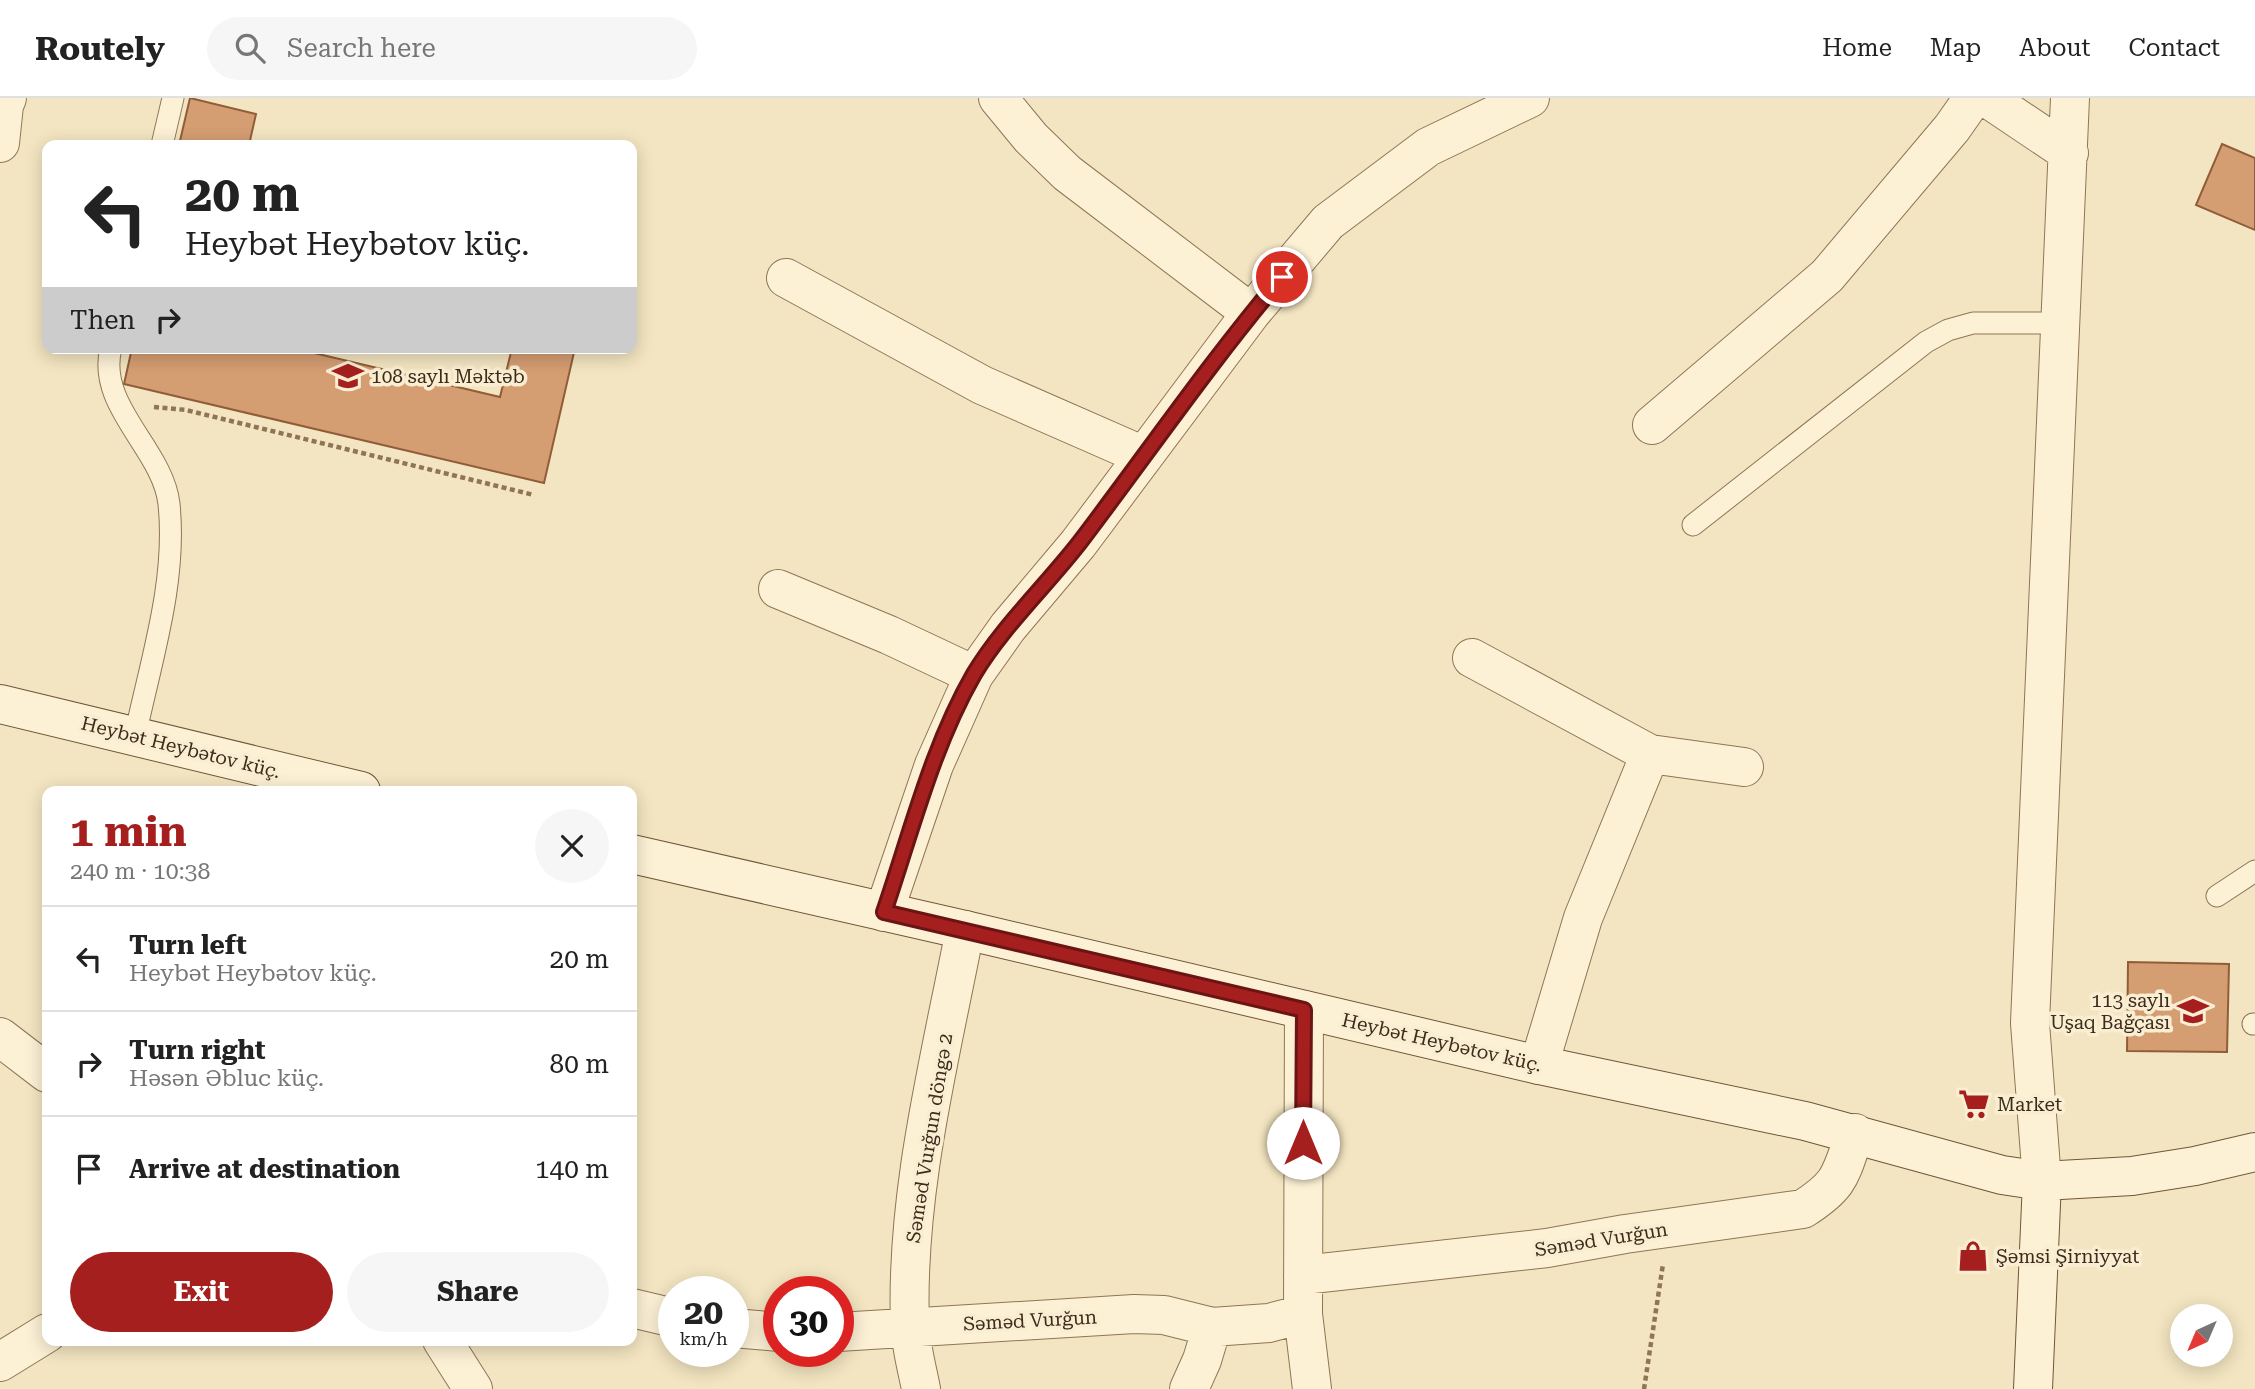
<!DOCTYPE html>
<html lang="en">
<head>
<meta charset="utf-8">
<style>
  body { margin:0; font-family:"Roboto Serif",serif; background:#f6f6f6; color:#222; height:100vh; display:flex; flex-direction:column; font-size:26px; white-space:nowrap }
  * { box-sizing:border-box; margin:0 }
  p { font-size:23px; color:#767676 }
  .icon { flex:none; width:38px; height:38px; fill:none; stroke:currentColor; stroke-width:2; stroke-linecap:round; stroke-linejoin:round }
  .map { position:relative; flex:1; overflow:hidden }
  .sheet { position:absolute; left:42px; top:688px; width:595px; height:560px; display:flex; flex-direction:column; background:#fff; border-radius:14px; box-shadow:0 4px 18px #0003 }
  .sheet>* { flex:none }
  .banner { position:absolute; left:42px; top:42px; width:595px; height:214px; border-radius:14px; box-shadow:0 4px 18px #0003; background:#fff; color:#222; overflow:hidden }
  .needle { width:46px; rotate:224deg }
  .fabs { position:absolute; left:2170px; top:1206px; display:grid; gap:14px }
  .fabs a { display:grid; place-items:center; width:63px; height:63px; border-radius:50%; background:#fff; box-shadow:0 4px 18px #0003; font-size:35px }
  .speed { position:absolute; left:658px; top:1178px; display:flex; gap:14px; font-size:35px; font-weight:700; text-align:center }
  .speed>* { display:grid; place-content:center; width:91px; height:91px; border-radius:50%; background:#fff; box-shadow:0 4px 18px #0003; line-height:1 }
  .speed small { font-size:18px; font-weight:400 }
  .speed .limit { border:10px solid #d22; background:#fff; color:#111 }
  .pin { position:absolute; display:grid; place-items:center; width:60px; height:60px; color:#fff; margin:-30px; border:4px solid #fff; border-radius:50%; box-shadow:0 2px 7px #0007 }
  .me { position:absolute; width:77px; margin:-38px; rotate:0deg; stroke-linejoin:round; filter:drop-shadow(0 0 5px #0008) }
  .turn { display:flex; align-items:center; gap:24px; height:147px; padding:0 28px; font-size:32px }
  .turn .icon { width:91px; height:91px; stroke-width:2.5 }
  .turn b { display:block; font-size:49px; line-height:60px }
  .then { display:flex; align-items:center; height:66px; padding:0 28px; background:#0003; gap:14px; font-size:26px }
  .round { display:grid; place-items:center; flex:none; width:74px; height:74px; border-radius:37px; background:#f6f6f6 }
  .overview { display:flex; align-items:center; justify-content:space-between; height:119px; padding:0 28px }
  h1 { font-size:42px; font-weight:700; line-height:52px; color:#a51f1f }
  .action { display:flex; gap:14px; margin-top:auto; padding:14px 28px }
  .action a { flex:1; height:80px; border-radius:42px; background:#a51f1f; color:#fff; font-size:28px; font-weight:700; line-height:80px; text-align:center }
  .action a+a { background:#f6f6f6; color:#222 }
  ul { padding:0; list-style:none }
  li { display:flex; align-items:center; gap:21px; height:105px; padding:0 28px; border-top:2px solid #e0e0e0 }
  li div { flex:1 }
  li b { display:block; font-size:26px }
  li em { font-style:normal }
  header { display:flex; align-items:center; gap:42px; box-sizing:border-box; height:98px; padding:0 35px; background:#fff; border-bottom:2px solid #e0e0e0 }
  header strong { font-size:33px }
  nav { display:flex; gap:38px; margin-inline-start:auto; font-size:24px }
  .search { width:490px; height:63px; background:#f6f6f6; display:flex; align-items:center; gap:18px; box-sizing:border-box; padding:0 24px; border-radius:38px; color:#767676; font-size:26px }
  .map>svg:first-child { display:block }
</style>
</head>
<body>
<header>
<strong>Routely</strong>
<div class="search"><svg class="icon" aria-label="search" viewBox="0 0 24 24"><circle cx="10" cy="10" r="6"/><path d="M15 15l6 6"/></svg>Search here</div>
<nav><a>Home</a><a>Map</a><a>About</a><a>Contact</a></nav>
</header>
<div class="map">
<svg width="2255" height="1291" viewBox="0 0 2255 1291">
  <rect width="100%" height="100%" fill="#f3e5c1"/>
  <path fill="#d59d72" stroke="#915d39" stroke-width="2" d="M 190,0 L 256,16 L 249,47 L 179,47 Z
    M 2222,46 L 2255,60 L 2255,132 L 2196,107 Z
    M 132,250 L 293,250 L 500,299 L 512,250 L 575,250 L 544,385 L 124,286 Z
    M 2128,864 L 2229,866 L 2227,954 L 2127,953 Z"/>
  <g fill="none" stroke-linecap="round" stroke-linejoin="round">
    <defs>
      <path id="lane" d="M 162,47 L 173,0
        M 111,250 C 96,308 163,351 169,406 C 177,484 151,562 135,638
        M 1693,427 L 1926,244 L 1948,232 L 1973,225 L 2061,225
        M 2217,798 L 2255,773
        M 2253,926 L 2255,926"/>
      <path id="street" d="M 998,0 L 1031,40 L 1067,75 L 1251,215
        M 1987,0 L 2069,55
        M 0,45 L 4,7 L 7,0
        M 786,180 L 982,287 L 1144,358
        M 1652,327 L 1827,178 L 1952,30 L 1973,0
        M 778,491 L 889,537 L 974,577
        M 1472,560 L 1650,656 L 1744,669
        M 884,814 L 934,667 L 974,577 L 1008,529 L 1078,446 L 1251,215 L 1328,124 L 1428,49 L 1530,0
        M 1304,912 L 1303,1216 L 1312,1291
        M 0,939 L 47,975
        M 1539,967 L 1583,820 L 1650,656
        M 2042,1083 L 2030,925 L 2070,0
        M 1303,1177 L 1547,1150 L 1625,1136 L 1803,1111 C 1842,1086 1840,1077 1855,1035
        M 632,1210 L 674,1220
        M 733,1230 L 779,1234
        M 838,1234 L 1134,1216 L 1164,1217 L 1212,1229 L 1269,1225 L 1303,1216
        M 442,1242 L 473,1291
        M 0,1264 L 47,1235
        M 921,1291 C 917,1270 911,1249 910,1228 C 905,1095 940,962 965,832
        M 1189,1291 L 1202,1262 L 1212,1229"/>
      <path id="secondary" d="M 0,606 L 361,693
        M 632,756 L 965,832 L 1539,967 L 1805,1023 L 2002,1077 L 2042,1083 L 2132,1078 L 2195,1068 L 2255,1054
        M 2033,1291 L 2042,1083"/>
    </defs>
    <use href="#lane" stroke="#8f7556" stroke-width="23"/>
    <use href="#street" stroke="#8f7556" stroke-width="40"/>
    <use href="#secondary" stroke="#715639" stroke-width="40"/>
    <path stroke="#8f7556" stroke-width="4.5" stroke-dasharray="5 3.5" stroke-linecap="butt" d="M 154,309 L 186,312 L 534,397
      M 1644,1291 L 1663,1166"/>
    <use href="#lane" stroke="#fcf1d5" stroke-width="21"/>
    <use href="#street" stroke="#fcf1d5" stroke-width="38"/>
    <use href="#secondary" stroke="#fcf1d5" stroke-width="38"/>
  </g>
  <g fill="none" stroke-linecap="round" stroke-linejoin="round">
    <defs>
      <path id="route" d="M 1282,179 C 1210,264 1147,356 1080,444 C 1045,489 1003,528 974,576 C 932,649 911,735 884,814 L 1304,912 L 1303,1045"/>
    </defs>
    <use href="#route" stroke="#6b1414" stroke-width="18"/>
    <use href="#route" stroke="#a51f1f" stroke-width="12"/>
  </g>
  <defs>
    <symbol id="school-bare" viewBox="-9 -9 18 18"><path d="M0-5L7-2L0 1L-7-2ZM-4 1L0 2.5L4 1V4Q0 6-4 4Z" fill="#a51f1f" stroke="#f9eed2" stroke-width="2.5" paint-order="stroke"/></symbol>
    <symbol id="supermarket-bare" viewBox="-9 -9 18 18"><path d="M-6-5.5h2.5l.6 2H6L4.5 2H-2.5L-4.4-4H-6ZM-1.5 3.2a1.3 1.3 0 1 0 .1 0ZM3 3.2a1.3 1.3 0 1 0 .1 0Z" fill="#a51f1f" stroke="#f9eed2" stroke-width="2.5" paint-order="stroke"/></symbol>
    <symbol id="shop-bare" viewBox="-9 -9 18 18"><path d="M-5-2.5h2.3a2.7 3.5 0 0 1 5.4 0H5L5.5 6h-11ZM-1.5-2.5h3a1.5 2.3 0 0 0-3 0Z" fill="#a51f1f" stroke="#f9eed2" stroke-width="2.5" paint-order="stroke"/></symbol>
  </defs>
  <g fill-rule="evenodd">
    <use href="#school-bare" x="326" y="256" width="44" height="44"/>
    <use href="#school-bare" x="2171" y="891" width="44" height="44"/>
    <use href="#supermarket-bare" x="1952" y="984" width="44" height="44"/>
    <use href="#shop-bare" x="1951" y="1136" width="44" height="44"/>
  </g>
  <g text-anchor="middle" stroke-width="7" stroke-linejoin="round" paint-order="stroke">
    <g font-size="19" fill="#3d2c1c" stroke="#f9eed2" text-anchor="start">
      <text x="371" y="285">108 saylı Məktəb</text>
      <text x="2170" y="909" text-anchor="end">113 saylı<tspan x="2170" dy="22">Uşaq Bağçası</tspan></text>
      <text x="1997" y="1013">Market</text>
      <text x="1996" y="1165">Şəmsi Şirniyyat</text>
    </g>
    <g font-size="19" fill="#3d2c1c" stroke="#f9eed2">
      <text transform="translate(181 649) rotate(14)" y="7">Heybət Heybətov küç.</text>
      <text transform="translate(1442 944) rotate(13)" y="7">Heybət Heybətov küç.</text>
      <text transform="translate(929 1040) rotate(-81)" y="7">Səməd Vurğun döngə 2</text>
      <text transform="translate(1601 1141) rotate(-9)" y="7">Səməd Vurğun</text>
      <text transform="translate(1030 1222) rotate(-3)" y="7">Səməd Vurğun</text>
    </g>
  </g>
</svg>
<div class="fabs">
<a><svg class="needle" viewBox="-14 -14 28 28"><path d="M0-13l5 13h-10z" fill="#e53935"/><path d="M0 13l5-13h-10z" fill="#767676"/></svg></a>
</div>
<div class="speed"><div>20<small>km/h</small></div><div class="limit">30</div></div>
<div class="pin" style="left:1282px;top:179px;background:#d93025"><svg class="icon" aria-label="arrive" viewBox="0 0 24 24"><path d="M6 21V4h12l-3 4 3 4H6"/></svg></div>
<svg class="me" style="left:1303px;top:1045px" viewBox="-20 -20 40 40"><circle r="19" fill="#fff"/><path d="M0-13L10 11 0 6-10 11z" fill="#a51f1f"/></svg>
<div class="banner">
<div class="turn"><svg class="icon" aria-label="left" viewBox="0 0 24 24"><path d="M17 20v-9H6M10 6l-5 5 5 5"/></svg><div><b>20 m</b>Heybət Heybətov küç.</div></div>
<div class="then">Then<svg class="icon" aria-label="right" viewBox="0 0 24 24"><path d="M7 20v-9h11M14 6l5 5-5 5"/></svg></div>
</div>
<section class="sheet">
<div class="overview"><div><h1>1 min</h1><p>240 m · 10:38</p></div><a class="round"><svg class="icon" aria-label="close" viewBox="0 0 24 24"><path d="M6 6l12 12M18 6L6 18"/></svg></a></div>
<ul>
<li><svg class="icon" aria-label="left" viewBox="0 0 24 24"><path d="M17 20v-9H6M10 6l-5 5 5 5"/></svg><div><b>Turn left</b><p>Heybət Heybətov küç.</p></div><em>20 m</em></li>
<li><svg class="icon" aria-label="right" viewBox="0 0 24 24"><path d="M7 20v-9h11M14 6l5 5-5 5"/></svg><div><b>Turn right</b><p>Həsən Əbluc küç.</p></div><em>80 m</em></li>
<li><svg class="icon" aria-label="arrive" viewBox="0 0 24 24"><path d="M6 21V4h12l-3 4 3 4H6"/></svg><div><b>Arrive at destination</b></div><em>140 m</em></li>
</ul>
<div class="action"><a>Exit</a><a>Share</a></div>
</section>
</div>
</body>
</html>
